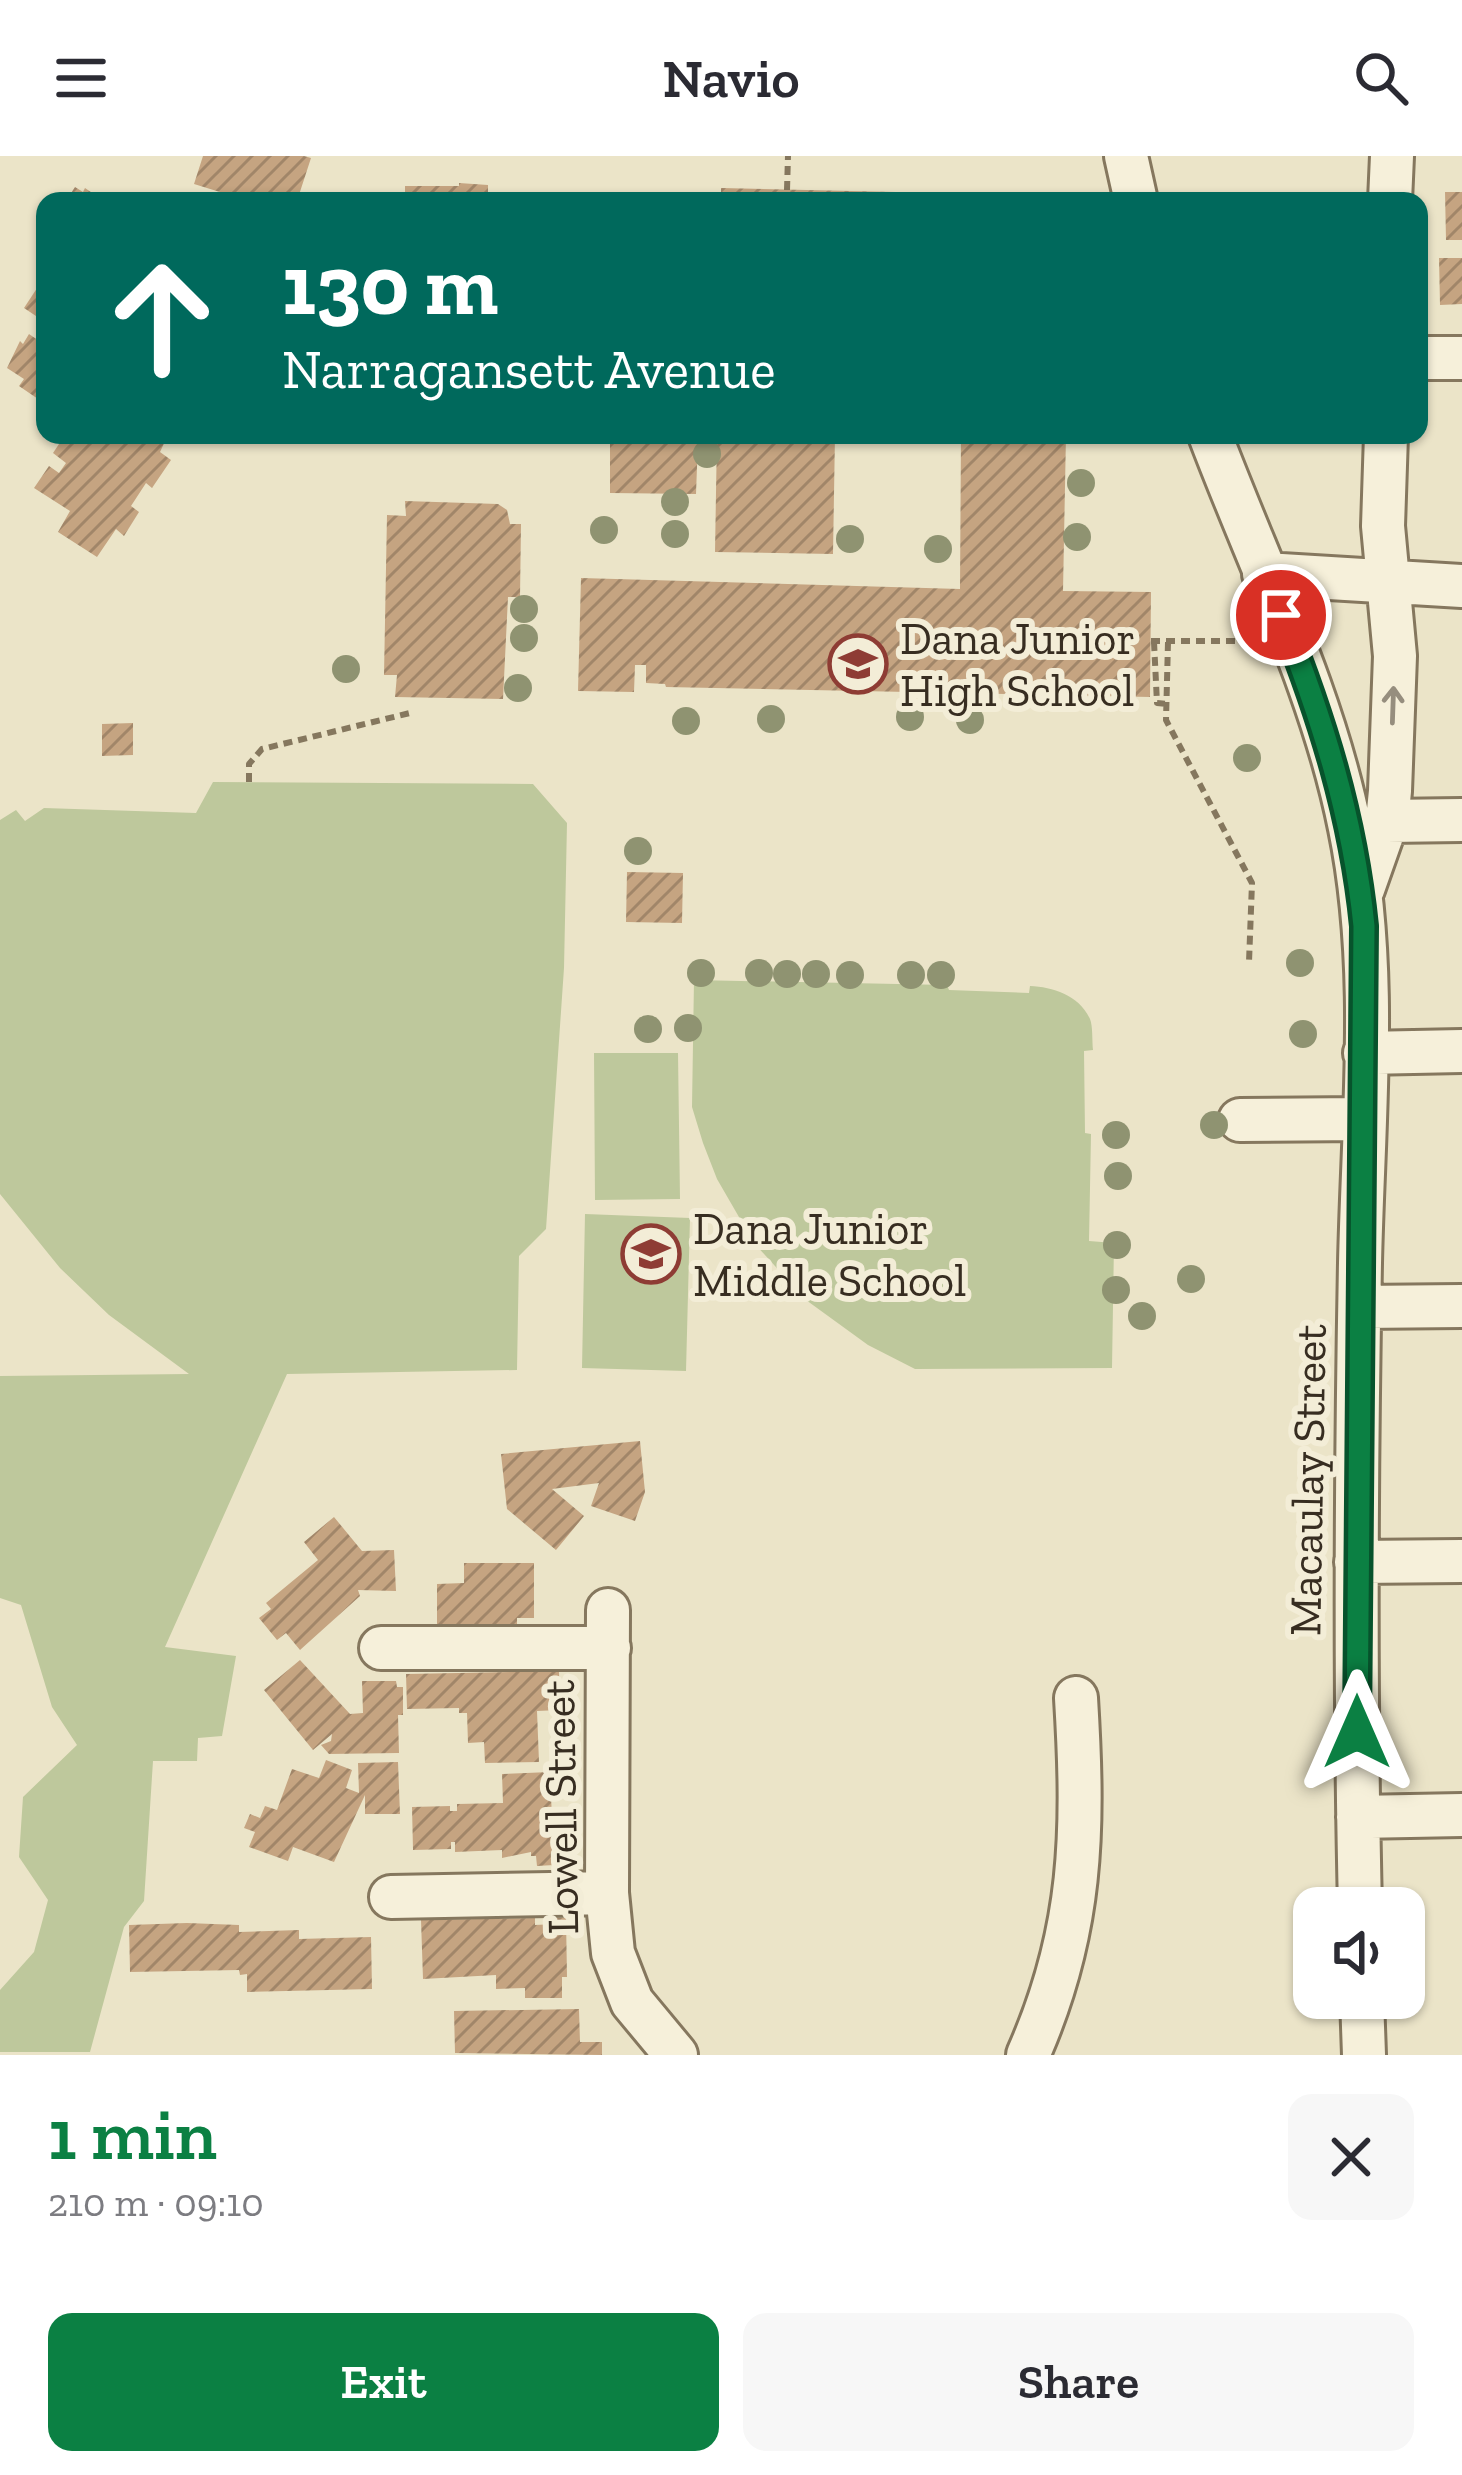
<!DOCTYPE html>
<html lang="en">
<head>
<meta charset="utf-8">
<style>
  body { margin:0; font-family:"Zilla Slab",serif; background:#f7f7f7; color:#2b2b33; height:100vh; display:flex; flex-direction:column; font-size:45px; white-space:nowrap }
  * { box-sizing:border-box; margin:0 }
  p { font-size:39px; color:#7c7c81 }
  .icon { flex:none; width:66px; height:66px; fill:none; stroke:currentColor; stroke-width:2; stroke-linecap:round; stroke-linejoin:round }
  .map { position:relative; height:1899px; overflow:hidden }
  .sheet { display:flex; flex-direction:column; background:#fff; flex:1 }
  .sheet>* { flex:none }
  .guide { position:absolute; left:36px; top:36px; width:1392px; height:252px; border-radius:24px; box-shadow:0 3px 9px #0004; background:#00695c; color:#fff; overflow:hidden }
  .buttons { position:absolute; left:1293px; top:1731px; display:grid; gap:24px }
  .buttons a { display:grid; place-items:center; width:132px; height:132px; border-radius:24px; background:#fff; box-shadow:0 3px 9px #0004; font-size:60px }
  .pin { position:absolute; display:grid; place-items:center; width:102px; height:102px; color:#fff; margin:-51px; border:6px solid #fff; border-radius:50%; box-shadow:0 3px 12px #0007 }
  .me { position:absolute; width:132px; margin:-66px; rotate:0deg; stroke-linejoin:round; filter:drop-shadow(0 0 9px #0008) }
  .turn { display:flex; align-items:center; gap:42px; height:252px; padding:0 48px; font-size:54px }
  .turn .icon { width:156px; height:156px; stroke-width:2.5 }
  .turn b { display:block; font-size:84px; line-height:102px }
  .round { display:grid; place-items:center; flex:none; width:126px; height:126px; border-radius:24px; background:#f7f7f7 }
  .headline { display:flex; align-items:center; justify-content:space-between; height:204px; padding:0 48px }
  h1 { font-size:72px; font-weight:600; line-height:90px; color:#0b8043 }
  .action { display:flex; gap:24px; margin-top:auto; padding:24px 48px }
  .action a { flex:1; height:138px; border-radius:24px; background:#0b8043; color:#fff; font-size:48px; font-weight:600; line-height:138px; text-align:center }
  .action a+a { background:#f7f7f7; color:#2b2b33 }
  header { display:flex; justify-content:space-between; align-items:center; height:156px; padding:0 48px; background:#fff; font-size:54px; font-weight:600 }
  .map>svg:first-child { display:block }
</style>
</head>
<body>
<header><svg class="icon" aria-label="menu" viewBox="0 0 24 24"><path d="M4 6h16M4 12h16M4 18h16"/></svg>Navio<svg class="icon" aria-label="search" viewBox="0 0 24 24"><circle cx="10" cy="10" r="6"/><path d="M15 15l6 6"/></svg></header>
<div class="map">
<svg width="1462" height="1899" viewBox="0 0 1462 1899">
  <defs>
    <pattern id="building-hatch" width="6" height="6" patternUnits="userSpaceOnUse" patternTransform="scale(3)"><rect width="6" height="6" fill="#c5a481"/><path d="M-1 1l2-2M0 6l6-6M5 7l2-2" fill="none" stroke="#a18669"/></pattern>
  </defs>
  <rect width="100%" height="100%" fill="#ebe4c8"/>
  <path fill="#bec89c" d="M 213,626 L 533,628 L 567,667 L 564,812 L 546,1073 L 519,1100 L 517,1214 L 287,1218 L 165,1491 L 236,1500 L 222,1580 L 198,1582 L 197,1605 L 153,1605 L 144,1745 L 124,1771 L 90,1896 L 0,1896 L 0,1834 L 34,1796 L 48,1744 L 19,1701 L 23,1641 L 77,1589 L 52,1551 L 21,1449 L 0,1442 L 0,1220 L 189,1218 L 109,1159 L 60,1112 L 0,1038 L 0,664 L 16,654 L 25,665 L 44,652 L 196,657 Z
    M 694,824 L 947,829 L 949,834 L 1029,837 L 1030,830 C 1053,831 1079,839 1090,863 C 1093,870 1092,886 1093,894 L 1084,895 L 1085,977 L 1091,978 L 1089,1085 L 1114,1087 L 1112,1212 L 915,1213 L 868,1189 L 806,1144 L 754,1087 L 717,1023 L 703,987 L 692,951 Z
    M 594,897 L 678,897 L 680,1043 L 595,1044 Z
    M 585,1058 L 690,1062 L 686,1215 L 582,1212 Z"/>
  <path fill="url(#building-hatch)" d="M 203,0 L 304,0 L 311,2 L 297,45 L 249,45 L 194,28 Z
    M 459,27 L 488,29 L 488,45 L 405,45 L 405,30 L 459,30 Z
    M 75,31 L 83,36 L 85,32 L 104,45 L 66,45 Z
    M 721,32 L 1029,39 L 1029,45 L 721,45 Z
    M 1445,36 L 1462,36 L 1462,84 L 1446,84 Z
    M 1439,102 L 1462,102 L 1462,148 L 1440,149 Z
    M 45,120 L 45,166 L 24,152 Z
    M 29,178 L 45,189 L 45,240 L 41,245 L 19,230 L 24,223 L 7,212 L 20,185 L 23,188 Z
    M 65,279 L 83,284 L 86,279 L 168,279 L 160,296 L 171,304 L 152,332 L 146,327 L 131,350 L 139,356 L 124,380 L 116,373 L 97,401 L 58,376 L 70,355 L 34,332 L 49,310 L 59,317 L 66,307 L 53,297 Z
    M 717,279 L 835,279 L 833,398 L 715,396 Z
    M 961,279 L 1066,279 L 1063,435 L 1151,436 L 1150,541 L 666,531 L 665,528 L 646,527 L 646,509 L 635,509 L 634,536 L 578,535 L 581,422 L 960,433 Z
    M 610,283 L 698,284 L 696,338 L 610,337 Z
    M 405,345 L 498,348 L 507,354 L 510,368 L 521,368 L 520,441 L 508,441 L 503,543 L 395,541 L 397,519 L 384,519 L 387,359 L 406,360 Z
    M 133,567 L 133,599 L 102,600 L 102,568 Z
    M 627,716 L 683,717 L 682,767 L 626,766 Z
    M 640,1285 L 645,1336 L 635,1365 L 591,1350 L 599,1327 L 552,1333 L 584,1360 L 556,1394 L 507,1353 L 501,1298 Z
    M 334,1361 L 362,1395 L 394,1394 L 396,1435 L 358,1434 L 360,1440 L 300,1494 L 286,1477 L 277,1484 L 259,1462 L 271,1453 L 266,1447 L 318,1404 L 304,1386 Z
    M 464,1407 L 534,1407 L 534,1462 L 517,1462 L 517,1472 L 437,1472 L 437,1428 L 464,1427 Z
    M 300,1504 L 350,1558 L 363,1557 L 362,1525 L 396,1525 L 397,1531 L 403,1531 L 403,1559 L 398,1559 L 399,1597 L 329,1598 L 321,1589 L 331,1585 L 332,1578 L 313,1594 L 264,1534 Z
    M 559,1515 L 560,1554 L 537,1555 L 539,1606 L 485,1607 L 484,1586 L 468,1587 L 467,1557 L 459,1557 L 459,1552 L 407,1553 L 406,1518 Z
    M 326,1604 L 352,1614 L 346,1632 L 359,1637 L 358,1607 L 398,1606 L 400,1658 L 365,1658 L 365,1639 L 334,1706 L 293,1691 L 288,1705 L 249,1691 L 255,1676 L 244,1672 L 250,1658 L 260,1662 L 265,1650 L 277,1654 L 292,1613 L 319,1622 Z
    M 550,1616 L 554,1709 L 537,1710 L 536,1700 L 531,1700 L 531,1696 L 502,1702 L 502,1694 L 455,1696 L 455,1686 L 451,1686 L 451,1693 L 413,1694 L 412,1651 L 450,1650 L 450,1655 L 457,1655 L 457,1648 L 503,1647 L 502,1618 Z
    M 535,1762 L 535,1769 L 555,1768 L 555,1762 L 566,1762 L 567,1821 L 562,1821 L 562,1842 L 525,1842 L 525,1832 L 496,1833 L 496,1819 L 423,1823 L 421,1764 Z
    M 187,1767 L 239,1769 L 239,1776 L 299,1774 L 299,1783 L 371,1781 L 372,1833 L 247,1836 L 247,1818 L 240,1819 L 239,1814 L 130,1816 L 129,1769 Z
    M 579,1853 L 580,1886 L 602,1886 L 602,1899 L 455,1897 L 454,1855 Z"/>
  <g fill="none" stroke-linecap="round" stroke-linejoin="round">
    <defs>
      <path id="minor" d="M 1126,0 L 1136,45
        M 1390,45 L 1392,0
        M 1419,202 L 1462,202
        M 1210,279 C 1259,409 1323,536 1350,672 C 1379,813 1363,964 1360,1107 C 1356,1322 1355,1537 1360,1752
        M 1264,418 L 1462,430
        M 1387,665 L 1462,664
        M 1363,733 L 1387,665 L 1390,635 L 1395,500 L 1383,370 L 1386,279
        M 1365,897 L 1462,895
        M 1240,964 L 1363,963
        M 1360,1151 L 1462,1150
        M 1356,1406 L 1462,1405
        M 608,1454 L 607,1737 L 613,1797 L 632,1846 L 676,1899
        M 381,1492 L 609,1492
        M 1358,1661 L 1462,1659
        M 391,1741 L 607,1737
        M 1362,1842 L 1364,1899
        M 1028,1899 C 1083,1775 1084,1674 1076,1542"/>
    </defs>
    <use href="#minor" stroke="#85775e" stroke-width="48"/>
    <path stroke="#85775e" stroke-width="6" stroke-dasharray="9 6" stroke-linecap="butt" d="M 787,34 L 788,0
      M 1151,485 L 1237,485
      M 1154,486 L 1157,547 L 1167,548
      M 1168,486 L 1166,564 L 1252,727 L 1249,806
      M 249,626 L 249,608 L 262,593 L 410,557"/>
    <use href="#minor" stroke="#f6f0da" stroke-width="42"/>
  </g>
  <g fill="#8f9371">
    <circle cx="707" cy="298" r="14"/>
    <circle cx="1081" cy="327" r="14"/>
    <circle cx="675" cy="346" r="14"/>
    <circle cx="604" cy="374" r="14"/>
    <circle cx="675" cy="378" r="14"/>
    <circle cx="1077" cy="381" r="14"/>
    <circle cx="850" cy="383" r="14"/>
    <circle cx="938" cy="393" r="14"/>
    <circle cx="524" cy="453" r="14"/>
    <circle cx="524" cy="482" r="14"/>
    <circle cx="346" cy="513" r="14"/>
    <circle cx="518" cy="532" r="14"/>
    <circle cx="910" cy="561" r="14"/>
    <circle cx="771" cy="563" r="14"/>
    <circle cx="970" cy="564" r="14"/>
    <circle cx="686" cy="565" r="14"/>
    <circle cx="1247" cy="602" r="14"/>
    <circle cx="638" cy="695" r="14"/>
    <circle cx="1300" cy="807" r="14"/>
    <circle cx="701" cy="817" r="14"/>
    <circle cx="759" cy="817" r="14"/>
    <circle cx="787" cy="818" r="14"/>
    <circle cx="816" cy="818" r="14"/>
    <circle cx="850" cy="819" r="14"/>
    <circle cx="911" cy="819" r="14"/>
    <circle cx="941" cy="819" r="14"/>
    <circle cx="688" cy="872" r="14"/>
    <circle cx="648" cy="873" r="14"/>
    <circle cx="1303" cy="878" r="14"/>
    <circle cx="1214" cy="969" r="14"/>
    <circle cx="1116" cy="979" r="14"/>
    <circle cx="1118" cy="1020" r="14"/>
    <circle cx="1117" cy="1089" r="14"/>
    <circle cx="1191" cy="1123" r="14"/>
    <circle cx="1116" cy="1134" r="14"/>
    <circle cx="1142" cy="1160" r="14"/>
  </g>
  <defs><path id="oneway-shaft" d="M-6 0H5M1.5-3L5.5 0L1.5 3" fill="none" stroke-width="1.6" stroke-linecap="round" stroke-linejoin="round" transform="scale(3)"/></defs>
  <use stroke="#968e7e" href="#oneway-shaft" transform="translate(1393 549) rotate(-88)"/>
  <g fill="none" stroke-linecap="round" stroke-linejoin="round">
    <defs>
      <path id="route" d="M 1281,459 C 1322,561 1353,660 1364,770 L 1357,1576"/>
    </defs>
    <use href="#route" stroke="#07532c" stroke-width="30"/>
    <use href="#route" stroke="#0b8043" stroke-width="21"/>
  </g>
  <defs>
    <symbol id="school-ring" viewBox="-11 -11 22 22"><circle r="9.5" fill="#f3edd7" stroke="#8e3c34" stroke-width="1.5"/><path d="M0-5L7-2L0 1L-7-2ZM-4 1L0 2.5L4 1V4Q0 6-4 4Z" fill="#8e3c34"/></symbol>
  </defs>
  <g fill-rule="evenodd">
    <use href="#school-ring" x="825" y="475" width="66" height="66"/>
    <use href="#school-ring" x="618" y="1065" width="66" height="66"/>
  </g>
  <g text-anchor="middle" stroke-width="12" stroke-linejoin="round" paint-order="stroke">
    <g font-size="45" fill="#372d21" stroke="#f3edd7" text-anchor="start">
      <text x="900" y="498">Dana Junior<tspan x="900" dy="52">High School</tspan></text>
      <text x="693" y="1088">Dana Junior<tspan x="693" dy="52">Middle School</tspan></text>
    </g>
    <g font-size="45" fill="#372d21" stroke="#f3edd7">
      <text transform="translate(1307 1324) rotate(-89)" y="16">Macaulay Street</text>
      <text transform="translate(560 1651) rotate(-91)" y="16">Lowell Street</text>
    </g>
  </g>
</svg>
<div class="buttons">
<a><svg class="icon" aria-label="sound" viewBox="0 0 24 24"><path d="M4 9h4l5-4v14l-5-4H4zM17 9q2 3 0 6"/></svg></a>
</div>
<div class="pin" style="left:1281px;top:459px;background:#d93025"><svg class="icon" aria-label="arrive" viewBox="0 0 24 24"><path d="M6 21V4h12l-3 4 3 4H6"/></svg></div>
<svg class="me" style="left:1357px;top:1576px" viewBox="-20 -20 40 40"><path d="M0-17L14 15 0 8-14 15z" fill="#0b8043" stroke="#fff" stroke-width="4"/></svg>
<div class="guide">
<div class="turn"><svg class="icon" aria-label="ahead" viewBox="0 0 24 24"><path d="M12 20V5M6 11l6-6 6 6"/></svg><div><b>130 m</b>Narragansett Avenue</div></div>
</div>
</div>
<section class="sheet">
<div class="headline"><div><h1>1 min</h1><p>210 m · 09:10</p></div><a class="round"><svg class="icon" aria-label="close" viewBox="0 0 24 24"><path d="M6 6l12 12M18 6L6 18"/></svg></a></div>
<div class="action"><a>Exit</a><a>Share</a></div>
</section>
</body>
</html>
